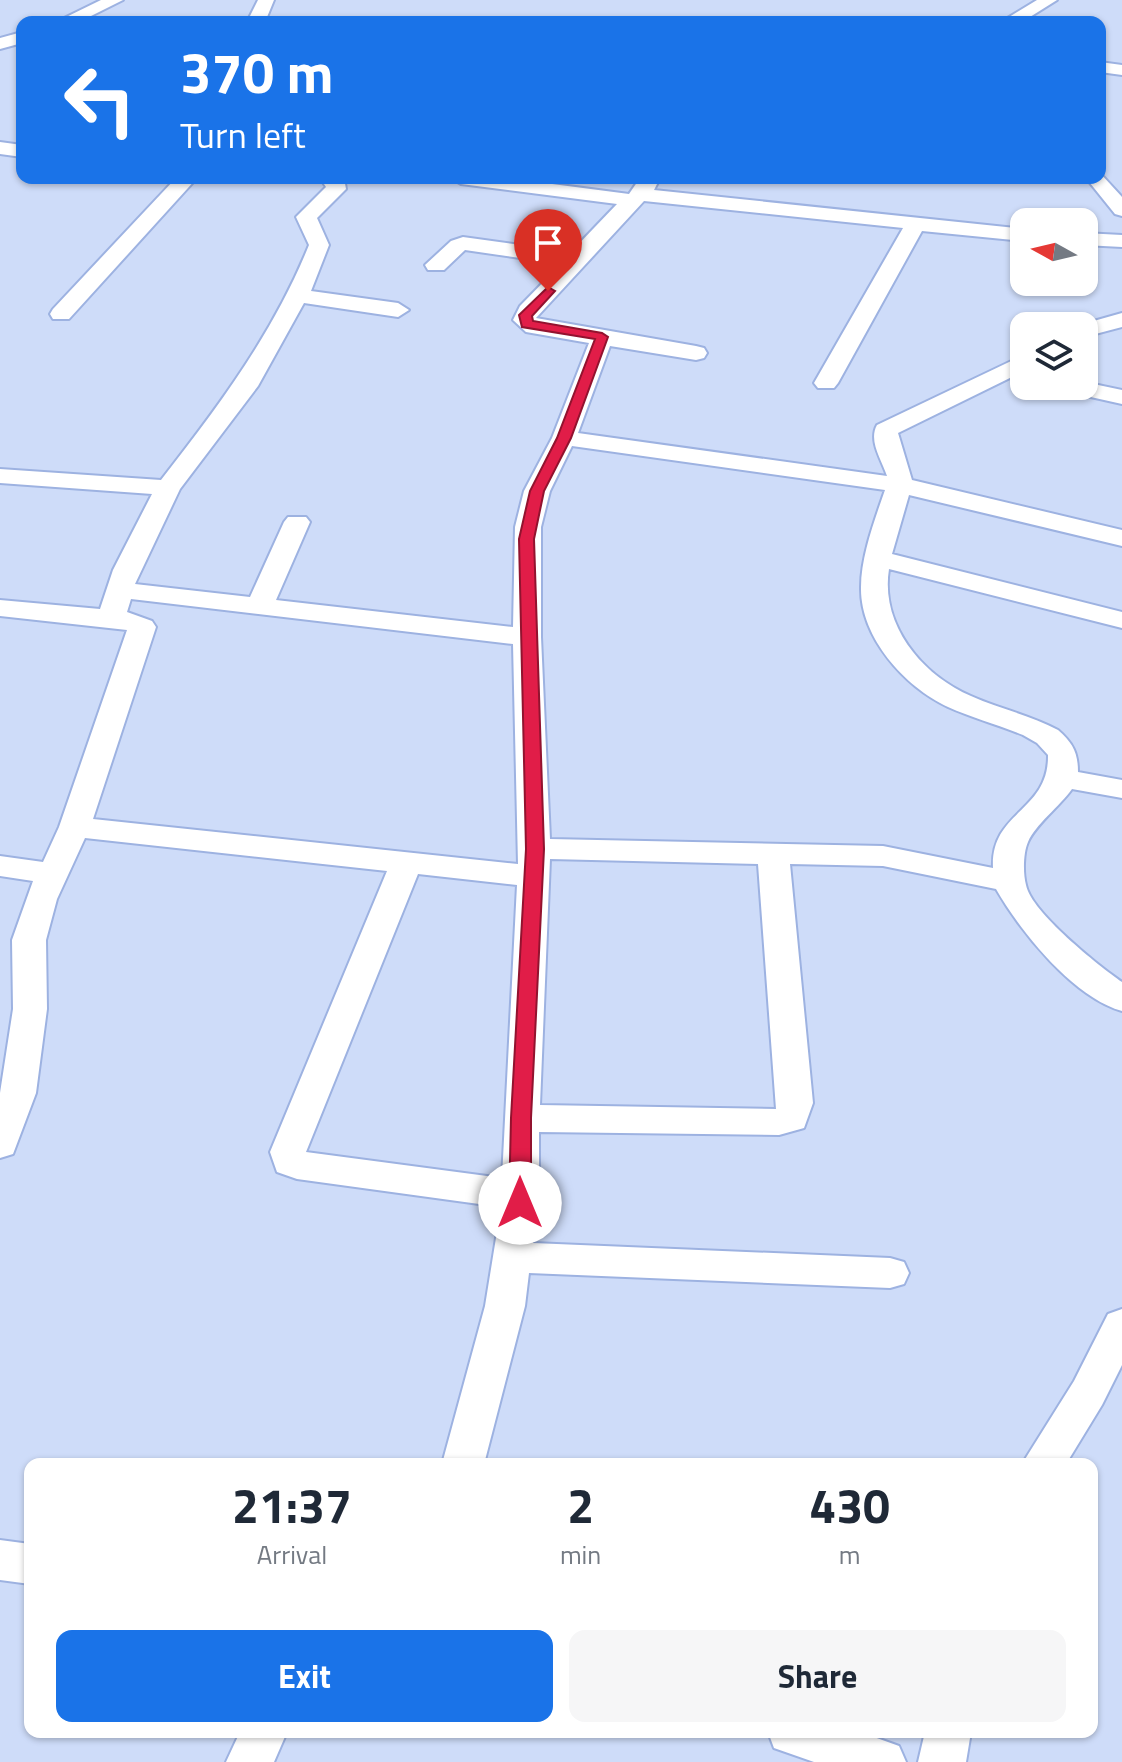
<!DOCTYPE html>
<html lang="en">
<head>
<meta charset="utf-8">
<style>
  body { margin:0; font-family:"Titillium Web",sans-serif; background:#f6f6f7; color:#1f2937; height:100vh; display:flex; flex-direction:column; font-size:30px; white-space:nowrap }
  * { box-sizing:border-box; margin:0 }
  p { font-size:26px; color:#747a83 }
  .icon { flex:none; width:44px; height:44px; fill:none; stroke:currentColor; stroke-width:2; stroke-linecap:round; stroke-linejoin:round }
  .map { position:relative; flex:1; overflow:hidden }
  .side { position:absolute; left:24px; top:1458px; width:1074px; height:280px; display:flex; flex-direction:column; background:#fff; border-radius:16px; box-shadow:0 2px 6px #0004 }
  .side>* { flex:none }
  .hud { position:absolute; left:16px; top:16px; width:1090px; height:168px; border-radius:16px; box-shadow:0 2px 6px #0004; background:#1a73e8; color:#fff; overflow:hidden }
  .needle { width:52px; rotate:278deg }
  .tools { position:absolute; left:1010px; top:208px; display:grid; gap:16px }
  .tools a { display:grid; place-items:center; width:88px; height:88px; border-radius:16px; background:#fff; box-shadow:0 2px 6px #0004; font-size:40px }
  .pin { position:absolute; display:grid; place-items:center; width:68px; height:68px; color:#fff; margin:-82px -34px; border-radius:50% 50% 50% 0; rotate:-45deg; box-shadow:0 0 8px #0007 }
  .pin .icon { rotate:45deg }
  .me { position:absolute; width:88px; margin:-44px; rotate:0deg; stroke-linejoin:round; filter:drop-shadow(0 0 6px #0008) }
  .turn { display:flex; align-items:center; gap:28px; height:168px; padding:0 32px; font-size:36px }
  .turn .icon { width:104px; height:104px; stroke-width:2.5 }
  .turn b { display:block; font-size:56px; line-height:68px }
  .eta { display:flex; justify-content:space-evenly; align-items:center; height:136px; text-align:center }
  .eta b { font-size:48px; font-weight:700; line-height:56px }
  .primary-button { display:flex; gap:16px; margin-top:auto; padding:16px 32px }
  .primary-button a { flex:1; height:92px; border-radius:16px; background:#1a73e8; color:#fff; font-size:32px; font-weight:700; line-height:92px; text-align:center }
  .primary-button a+a { background:#f6f6f7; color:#1f2937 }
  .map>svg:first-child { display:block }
</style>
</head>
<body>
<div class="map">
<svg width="1122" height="1762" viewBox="0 0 1122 1762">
  <rect width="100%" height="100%" fill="#cedcf9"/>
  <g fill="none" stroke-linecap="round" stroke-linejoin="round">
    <defs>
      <path id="minor" d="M 101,0 L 123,0 L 79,22 L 56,22 Z
        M 258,0 L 274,0 L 265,22 L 247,22 Z
        M 1037,0 L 1057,0 L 1022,22 L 1001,22 Z
        M 22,32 L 22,43 L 0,49 L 0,38 Z
        M 1100,62 L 1122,65 L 1122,75 L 1100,72 Z
        M 0,142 L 22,145 L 22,157 L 0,154 Z
        M 1100,173 L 1122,197 L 1122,216 L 1115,214 L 1086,178 L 1100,178 Z
        M 176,178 L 197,178 L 69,319 L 53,319 L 50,314 L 53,309 Z
        M 320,178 L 344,178 L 346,189 L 317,218 L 329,245 L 311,291 L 398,303 L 409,310 L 398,317 L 304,303 L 258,386 L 180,489 L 135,584 L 250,597 L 284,522 L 288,517 L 306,517 L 310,522 L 276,600 L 513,627 L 515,527 L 524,491 L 552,438 L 589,343 L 526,332 L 513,320 L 520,306 L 561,264 L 465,250 L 444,270 L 428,270 L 425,265 L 451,241 L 463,237 L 571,252 L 617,204 L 461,184 L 451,178 L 507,178 L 629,194 L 640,178 L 660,178 L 654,190 L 1024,229 L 1024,241 L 922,231 L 838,383 L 834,388 L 818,388 L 814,383 L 903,228 L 644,201 L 536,318 L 696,346 L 704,348 L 707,353 L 704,358 L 696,360 L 610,346 L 578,433 L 887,476 C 882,460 868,441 877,425 L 1024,355 L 1024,371 L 898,433 L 912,480 L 1122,530 L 1122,546 L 909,495 L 892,554 L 1122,612 L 1122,628 L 889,569 C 880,625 922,675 971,696 C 1000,709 1030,715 1058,730 C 1073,743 1078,753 1078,772 L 1122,780 L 1122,798 L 1072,789 C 1060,806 1035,825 1028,842 C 1023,853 1023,874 1026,885 C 1031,912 1099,966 1122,982 L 1122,1011 C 1073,997 1021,932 996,889 L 883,866 L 790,864 L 813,1103 L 804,1128 L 779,1135 L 539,1132 L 539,1203 L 533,1243 L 890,1258 L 904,1262 L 909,1273 L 904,1284 L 890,1288 L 529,1273 L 525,1306 L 484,1464 L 442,1464 L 485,1306 L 501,1207 L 297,1179 L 277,1172 L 270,1152 L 387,871 L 85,838 L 57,899 L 46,940 L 47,1009 L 36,1093 L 13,1154 L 0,1158 L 0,1093 L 13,1009 L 12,940 L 33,881 L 0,876 L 0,856 L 43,862 L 59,827 L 127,630 L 0,616 L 0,600 L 100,609 L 113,570 L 152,494 L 0,483 L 0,469 L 161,480 C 219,406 274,332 309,245 L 296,217 L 326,187 ZM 572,446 L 885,490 C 875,519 861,556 861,587 C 860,637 904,686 948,707 C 972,718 999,725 1023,735 L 1037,743 L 1048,755 C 1049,812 990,811 993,868 L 883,846 L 550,839 L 541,637 L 541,527 L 550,491 ZM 131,599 L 513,644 L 518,864 L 93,819 L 156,627 L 152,621 L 127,612 ZM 550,859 L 758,864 L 776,1109 L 540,1105 ZM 418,874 L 517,885 L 502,1178 L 306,1152 Z
        M 1084,233 L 1122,235 L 1122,247 L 1084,245 Z
        M 1122,313 L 1122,327 L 1084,337 L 1084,326 L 1076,326 Z
        M 1084,382 L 1122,390 L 1122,404 L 1064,391 L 1060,386 L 1084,386 Z
        M 1122,1309 L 1122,1365 L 1102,1405 L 1066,1464 L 1022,1464 L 1074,1381 L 1108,1314 Z
        M 0,1540 L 30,1544 L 30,1584 L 0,1580 Z
        M 240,1732 L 287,1732 L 274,1762 L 226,1762 Z
        M 768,1732 L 860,1732 L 899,1746 L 906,1762 L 814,1762 L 774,1748 Z
        M 925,1732 L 971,1732 L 966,1762 L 918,1762 Z"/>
    </defs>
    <use href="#minor" stroke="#9db2e1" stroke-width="4"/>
    <use href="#minor" fill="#fff" fill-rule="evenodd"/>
  </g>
  <path fill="#e11d48" stroke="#92132f" stroke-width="2" d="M 548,287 L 555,291 L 532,316 L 533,321 L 602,333 L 608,337 L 571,438 L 544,491 L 534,539 L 544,849 L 531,1118 L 531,1203 L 528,1209 L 520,1211 L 512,1209 L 509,1203 L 511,1118 L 526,849 L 519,539 L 530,491 L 557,438 L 595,339 L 522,327 L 519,315 Z"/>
</svg>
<div class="tools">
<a><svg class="needle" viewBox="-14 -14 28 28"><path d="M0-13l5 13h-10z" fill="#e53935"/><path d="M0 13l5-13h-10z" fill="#747a83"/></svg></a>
<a><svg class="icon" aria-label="layers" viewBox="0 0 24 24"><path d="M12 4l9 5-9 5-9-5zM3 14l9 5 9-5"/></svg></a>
</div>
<div class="pin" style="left:548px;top:291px;background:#d93025"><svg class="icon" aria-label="arrive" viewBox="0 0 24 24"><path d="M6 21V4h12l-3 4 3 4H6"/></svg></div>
<svg class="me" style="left:520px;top:1203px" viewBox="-20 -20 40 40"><circle r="19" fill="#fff"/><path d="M0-13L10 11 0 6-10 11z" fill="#e11d48"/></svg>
<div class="hud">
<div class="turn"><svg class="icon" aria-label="left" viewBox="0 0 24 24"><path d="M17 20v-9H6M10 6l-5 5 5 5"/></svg><div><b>370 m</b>Turn left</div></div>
</div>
<section class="side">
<div class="eta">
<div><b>21:37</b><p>Arrival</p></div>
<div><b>2</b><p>min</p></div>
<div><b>430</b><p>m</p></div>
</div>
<div class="primary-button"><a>Exit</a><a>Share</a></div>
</section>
</div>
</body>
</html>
